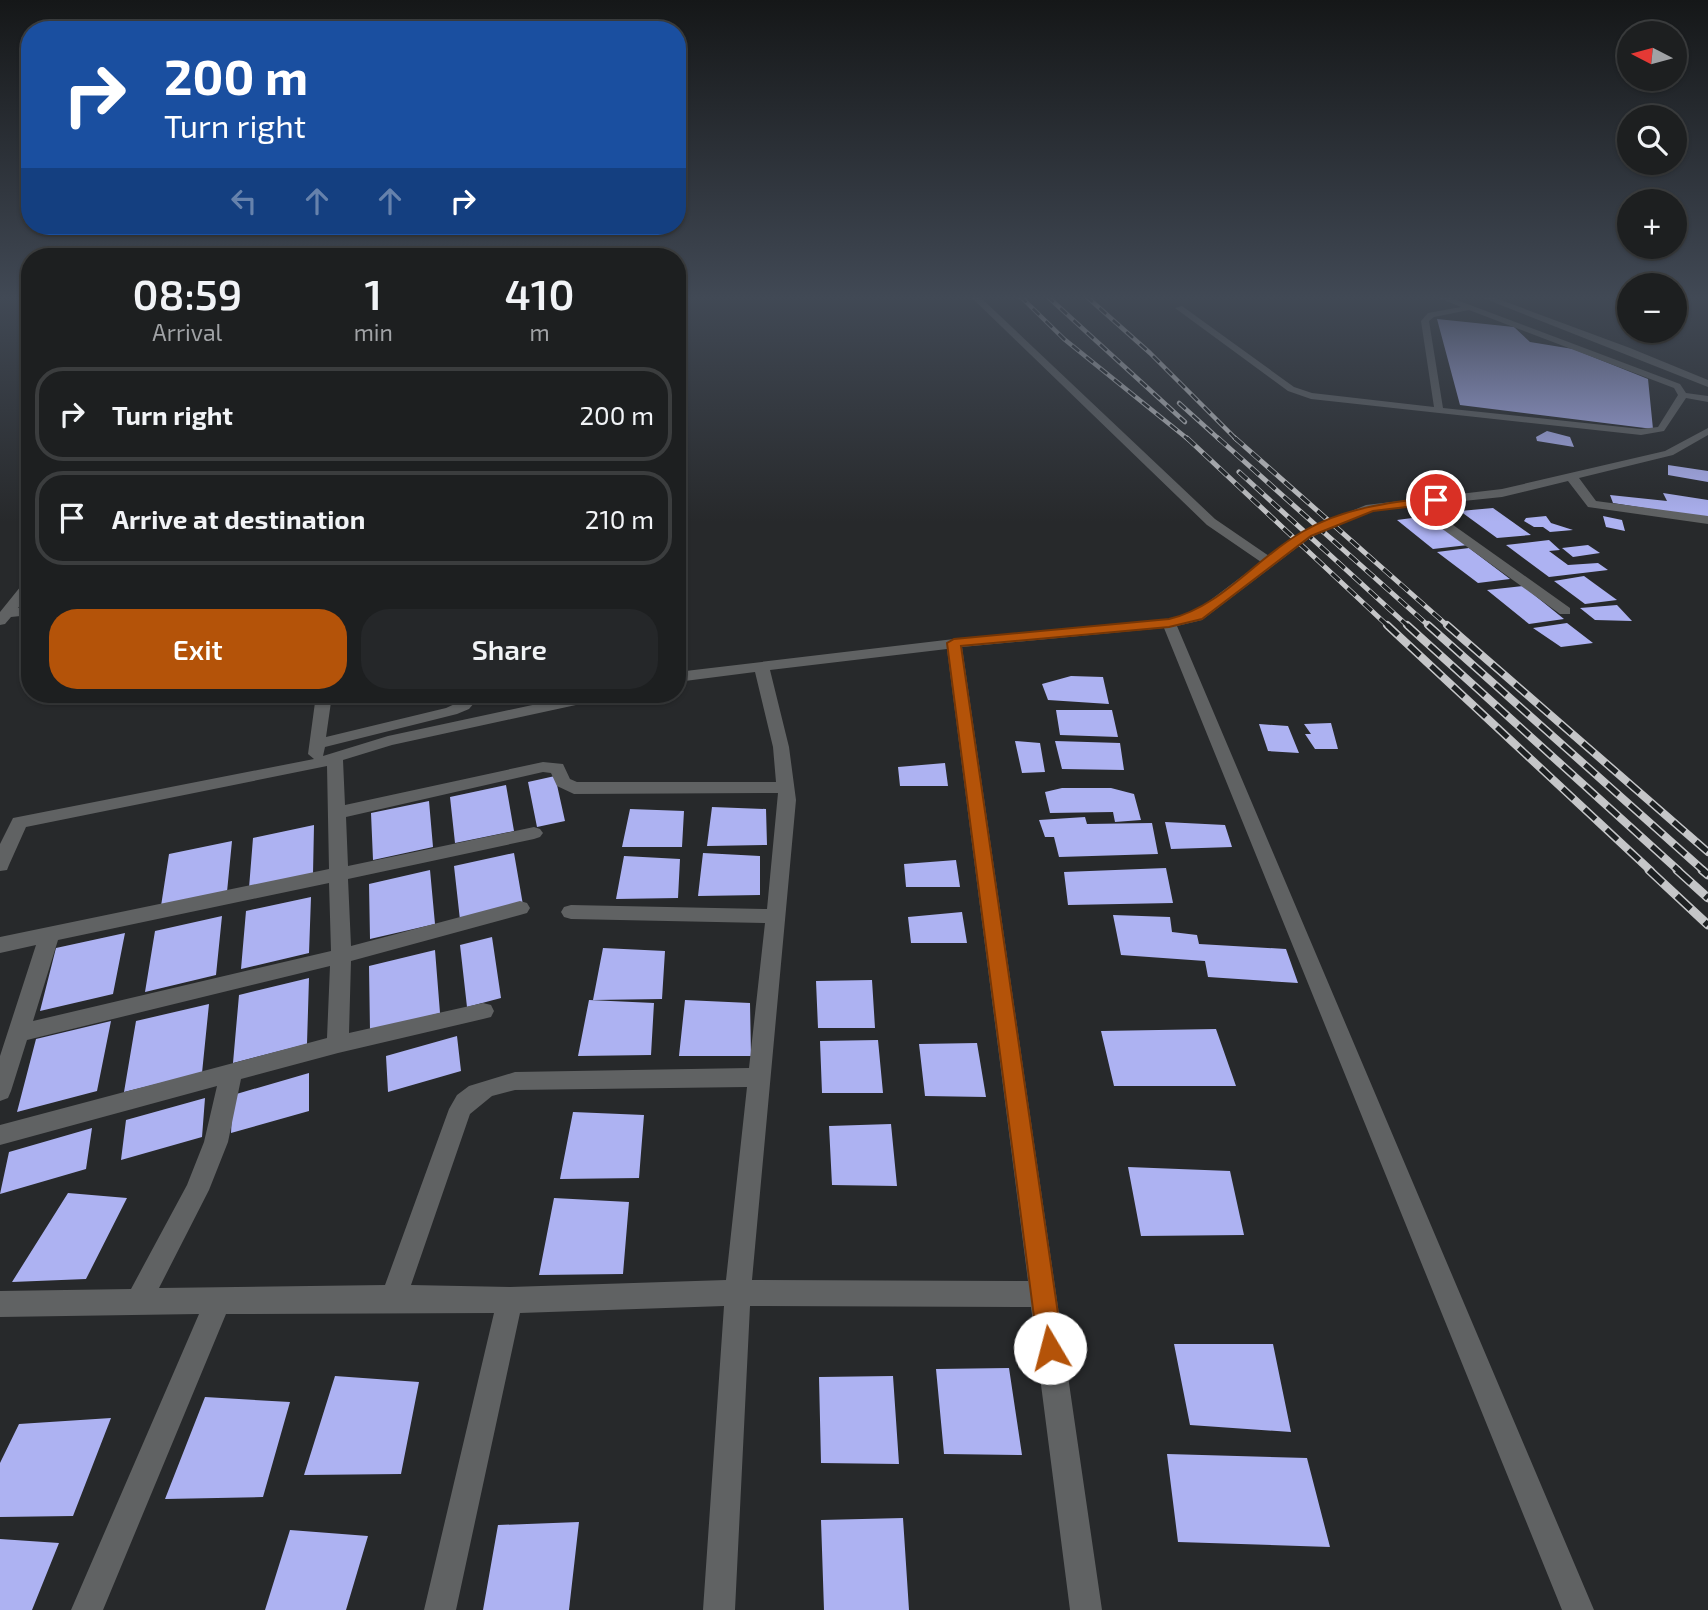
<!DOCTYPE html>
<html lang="en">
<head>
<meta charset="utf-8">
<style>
  body { margin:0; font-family:"Exo 2",sans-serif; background:#252729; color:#f1f3f6; height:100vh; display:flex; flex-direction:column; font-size:26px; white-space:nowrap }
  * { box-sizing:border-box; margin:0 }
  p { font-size:23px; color:#a0a2a5 }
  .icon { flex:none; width:38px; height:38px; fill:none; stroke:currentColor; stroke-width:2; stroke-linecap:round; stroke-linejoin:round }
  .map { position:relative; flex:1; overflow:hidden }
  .panel { position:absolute; left:21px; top:248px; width:665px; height:455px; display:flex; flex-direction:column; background:#1d1f20; border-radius:28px; box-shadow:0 2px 5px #0004,0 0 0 2px #3b3d3e }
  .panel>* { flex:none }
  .hud { position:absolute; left:21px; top:21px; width:665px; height:214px; border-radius:28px; box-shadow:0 2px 5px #0004,0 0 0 2px #3b3d3e; background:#1a4fa0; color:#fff; overflow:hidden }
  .needle { width:46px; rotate:276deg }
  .buttons { position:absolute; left:1617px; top:21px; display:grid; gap:14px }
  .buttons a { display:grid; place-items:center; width:70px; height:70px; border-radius:50%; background:#1d1f20; box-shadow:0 2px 5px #0004,0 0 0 2px #3b3d3e; font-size:35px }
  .pin { position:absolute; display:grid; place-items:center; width:60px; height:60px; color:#fff; margin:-30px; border:4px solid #fff; border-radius:50%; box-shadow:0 2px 7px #0007 }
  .me { position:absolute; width:77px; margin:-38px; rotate:352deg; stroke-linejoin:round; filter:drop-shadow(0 0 5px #0008) }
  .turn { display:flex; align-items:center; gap:24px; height:147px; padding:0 28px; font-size:32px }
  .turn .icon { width:91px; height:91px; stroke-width:2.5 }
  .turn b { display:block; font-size:49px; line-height:60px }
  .lanes { display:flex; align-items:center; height:66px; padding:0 28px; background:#0003; justify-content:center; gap:35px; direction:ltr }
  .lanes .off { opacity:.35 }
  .eta { display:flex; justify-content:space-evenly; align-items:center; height:119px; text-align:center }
  .eta b { font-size:42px; font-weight:600; line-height:49px }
  .button { display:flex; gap:14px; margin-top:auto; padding:14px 28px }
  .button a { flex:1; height:80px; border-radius:28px; background:#b45309; color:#fff; font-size:28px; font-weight:600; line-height:80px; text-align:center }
  .button a+a { background:#252729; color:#f1f3f6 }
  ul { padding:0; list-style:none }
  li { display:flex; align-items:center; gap:21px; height:94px; margin:0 14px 10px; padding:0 14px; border:4px solid #3b3d3e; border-radius:28px }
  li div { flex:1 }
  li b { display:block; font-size:26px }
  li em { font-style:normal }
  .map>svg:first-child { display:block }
</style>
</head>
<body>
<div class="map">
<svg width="1708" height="1610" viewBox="0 0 1708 1610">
  <rect width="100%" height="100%" fill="#27292b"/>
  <path fill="#adb2f2" d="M 1437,319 L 1514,327 L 1530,342 L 1573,349 L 1648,379 L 1653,429 L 1460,405 Z
    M 1547,431 L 1570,437 L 1574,447 L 1537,441 L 1536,437 Z
    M 1668,465 L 1708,471 L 1708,482 L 1668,475 Z
    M 1663,493 L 1708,500 L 1708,518 L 1613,503 L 1610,495 L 1667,501 Z
    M 1493,508 L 1531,535 L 1497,538 L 1460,511 Z
    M 1427,516 L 1468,545 L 1433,549 L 1397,520 Z
    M 1546,516 L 1551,523 L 1573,530 L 1550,532 L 1543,527 L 1534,527 L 1524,521 L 1526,518 Z
    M 1603,516 L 1622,520 L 1625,531 L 1606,527 Z
    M 1549,540 L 1560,550 L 1549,551 L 1568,565 L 1598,563 L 1608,570 L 1549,577 L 1506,545 Z
    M 1588,545 L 1600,553 L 1573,557 L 1562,548 Z
    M 1469,548 L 1510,579 L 1478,583 L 1437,552 Z
    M 1584,576 L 1617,600 L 1585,604 L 1554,581 Z
    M 1523,586 L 1564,619 L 1529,624 L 1487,590 Z
    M 1617,605 L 1632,621 L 1595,620 L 1580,608 Z
    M 1567,623 L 1593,643 L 1561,647 L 1533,628 Z
    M 1071,676 L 1103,677 L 1109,704 L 1048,700 L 1042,684 Z
    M 1056,710 L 1112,710 L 1118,737 L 1060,735 Z
    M 1331,723 L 1338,749 L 1315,749 L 1305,734 L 1311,734 L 1304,724 Z
    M 1259,724 L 1288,726 L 1299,753 L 1268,751 Z
    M 1015,741 L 1040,743 L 1045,772 L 1022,773 Z
    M 1055,741 L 1120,743 L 1124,770 L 1062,769 Z
    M 945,763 L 948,786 L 900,786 L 898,767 Z
    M 555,776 L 565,821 L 537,827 L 528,782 Z
    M 506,785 L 514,831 L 455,843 L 450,797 Z
    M 1062,788 L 1111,788 L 1134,794 L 1141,820 L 1115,822 L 1113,812 L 1050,813 L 1045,792 Z
    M 429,801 L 433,847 L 373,860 L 371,813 Z
    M 712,807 L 766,809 L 767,845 L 707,846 Z
    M 630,809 L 684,811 L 682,847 L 622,847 Z
    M 1085,817 L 1087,824 L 1152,823 L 1158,854 L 1059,857 L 1054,837 L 1045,837 L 1039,820 Z
    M 1165,822 L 1225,825 L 1232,847 L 1171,849 Z
    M 314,825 L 313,874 L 249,888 L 253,838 Z
    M 232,841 L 227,892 L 161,906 L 169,854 Z
    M 514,853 L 523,905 L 460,920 L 454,866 Z
    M 703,853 L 760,856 L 760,895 L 698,896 Z
    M 624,856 L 680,859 L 678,898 L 616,899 Z
    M 956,860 L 960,887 L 906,887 L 904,864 Z
    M 1166,868 L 1173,903 L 1068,905 L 1064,872 Z
    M 430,870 L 435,924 L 370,939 L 369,884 Z
    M 311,897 L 309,953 L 241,969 L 246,911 Z
    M 962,912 L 967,943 L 911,943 L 908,917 Z
    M 1113,915 L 1170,917 L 1172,932 L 1197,935 L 1199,944 L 1286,949 L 1298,983 L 1208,977 L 1205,961 L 1121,955 Z
    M 222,916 L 216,975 L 145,992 L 155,931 Z
    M 125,933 L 113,994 L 40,1011 L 56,948 Z
    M 492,937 L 501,998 L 467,1007 L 460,945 Z
    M 603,948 L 665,951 L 662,999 L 593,1000 Z
    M 435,950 L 440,1013 L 370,1031 L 369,966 Z
    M 309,978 L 307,1044 L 233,1063 L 239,995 Z
    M 872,980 L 875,1028 L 818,1028 L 816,981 Z
    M 589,1000 L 654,1003 L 651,1055 L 578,1056 Z
    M 685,1000 L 750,1003 L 751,1056 L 679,1056 Z
    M 209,1004 L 202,1073 L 124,1092 L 136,1021 Z
    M 111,1021 L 97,1091 L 17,1112 L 36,1039 Z
    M 1216,1029 L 1236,1086 L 1114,1086 L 1101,1031 Z
    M 457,1036 L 461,1071 L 388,1092 L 386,1056 Z
    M 878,1040 L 883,1093 L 822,1093 L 820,1041 Z
    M 977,1043 L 986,1097 L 925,1096 L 919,1044 Z
    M 309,1073 L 309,1111 L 231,1133 L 233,1095 Z
    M 205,1098 L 202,1137 L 121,1160 L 126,1120 Z
    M 573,1112 L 644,1115 L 639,1178 L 560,1179 Z
    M 891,1124 L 897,1186 L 832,1185 L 829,1126 Z
    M 92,1128 L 86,1169 L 0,1194 L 9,1152 Z
    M 1128,1167 L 1230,1171 L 1244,1235 L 1141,1236 Z
    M 68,1193 L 127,1198 L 86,1279 L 12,1282 Z
    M 554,1198 L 629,1202 L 623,1274 L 539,1275 Z
    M 1174,1344 L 1273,1344 L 1291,1432 L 1190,1425 Z
    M 1009,1368 L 1022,1455 L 944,1454 L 936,1369 Z
    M 335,1376 L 419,1382 L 401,1474 L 304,1475 Z
    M 893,1376 L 899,1464 L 821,1463 L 819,1377 Z
    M 205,1397 L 290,1402 L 263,1497 L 165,1499 Z
    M 111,1418 L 73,1516 L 0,1517 L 0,1463 L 19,1424 Z
    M 1167,1454 L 1307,1458 L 1330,1547 L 1178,1542 Z
    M 903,1518 L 909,1610 L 824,1610 L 821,1520 Z
    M 579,1522 L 569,1610 L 483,1610 L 498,1525 Z
    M 290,1530 L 368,1536 L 346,1610 L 265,1610 Z
    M 0,1539 L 59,1543 L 32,1610 L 0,1610 Z"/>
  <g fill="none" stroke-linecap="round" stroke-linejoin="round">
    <path fill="#606263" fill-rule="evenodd" d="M 1434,296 L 1446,296 L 1680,384 L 1686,393 L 1708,396 L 1708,402 L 1686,398 L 1664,431 L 1641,435 L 1311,399 L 1288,391 L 1175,308 L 1182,306 L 1294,387 L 1312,393 L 1434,407 L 1421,321 L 1428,313 L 1461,307 ZM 1469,310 L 1674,388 L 1678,395 L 1658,427 L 1641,429 L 1443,408 L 1429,321 L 1434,317 Z"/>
    <path fill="#606263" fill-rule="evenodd" d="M 970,296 L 979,296 L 1215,519 L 1269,556 L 1303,531 L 1366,505 L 1502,489 L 1665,451 L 1708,428 L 1708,435 L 1673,455 L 1579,478 L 1596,501 L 1708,516 L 1708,524 L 1588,507 L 1568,481 L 1502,497 L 1425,505 L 1570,608 L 1570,614 L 1560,614 L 1412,507 L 1372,511 L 1311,537 L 1202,620 L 1177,626 L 1594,1610 L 1562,1610 L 1164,628 L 962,647 L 1102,1610 L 1070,1610 L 1031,1307 L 750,1306 L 735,1610 L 703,1610 L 724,1306 L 520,1313 L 456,1610 L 424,1610 L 494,1313 L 226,1314 L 103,1610 L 71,1610 L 199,1314 L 0,1317 L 0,1291 L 131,1289 L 187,1185 L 204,1142 L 217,1086 L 0,1145 L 0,1125 L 327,1038 L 330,966 L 27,1040 L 11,1091 L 8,1098 L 0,1101 L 0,1056 L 36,945 L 0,953 L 0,937 L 329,869 L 327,766 L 26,827 L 9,865 L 7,870 L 0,871 L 0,844 L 13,818 L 314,759 L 308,754 L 316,695 L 332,695 L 326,737 L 446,708 L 457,703 L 465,695 L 481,695 L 469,709 L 457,714 L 325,747 L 323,756 L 388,736 L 579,695 L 607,695 L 599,700 L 392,745 L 343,760 L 345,805 L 543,762 L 563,764 L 570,779 L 577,782 L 776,782 L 773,747 L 755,672 L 677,682 L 677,672 L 954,639 L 1169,619 L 1192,614 L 1261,562 L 1207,525 ZM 947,649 L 1028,1281 L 752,1280 L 796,800 L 789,747 L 770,670 ZM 543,772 L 551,773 L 557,786 L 574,794 L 778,793 L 767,909 L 571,905 L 564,907 L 561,912 L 564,917 L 571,919 L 765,923 L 749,1068 L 515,1072 L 469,1086 L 457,1095 L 449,1109 L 385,1285 L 159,1288 L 209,1190 L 228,1142 L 241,1079 L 338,1053 L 483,1019 L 491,1017 L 494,1011 L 491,1005 L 483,1003 L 349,1033 L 351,961 L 520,915 L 527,913 L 530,908 L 527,903 L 520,901 L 351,946 L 348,879 L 534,839 L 540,837 L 543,833 L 540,829 L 534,827 L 348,866 L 346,817 ZM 329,883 L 331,951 L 33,1021 L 58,940 ZM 747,1087 L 726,1280 L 510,1287 L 411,1285 L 470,1114 L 492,1096 L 515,1090 Z
      M 1478,296 L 1490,296 L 1630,348 L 1708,380 L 1708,387 Z
      M 30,580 L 30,593 L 18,608 L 30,607 L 30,615 L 11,617 L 5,624 L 0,625 L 0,612 L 25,581 Z"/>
    <defs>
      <path id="rail-far3" d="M 1020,296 L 1064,339 L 1189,440
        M 1047,296 L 1185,422
        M 1086,296 L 1150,353 L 1237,440
        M 1179,403 L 1220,440"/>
      <path id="rail-far2" d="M 1187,438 L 1389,627
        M 1218,438 L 1430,627
        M 1235,438 L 1449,627
        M 1239,472 L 1409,627"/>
      <path id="rail-far1" d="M 1387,625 L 1651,871
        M 1407,625 L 1679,871
        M 1428,625 L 1704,871
        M 1447,625 L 1708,852"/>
      <path id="rail" d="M 1649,870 L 1708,925
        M 1677,870 L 1708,898
        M 1702,870 L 1708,875"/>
    </defs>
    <use href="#rail-far3" stroke="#c5c6c8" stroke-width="4.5"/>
    <use href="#rail-far2" stroke="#c5c6c8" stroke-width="5"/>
    <use href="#rail-far1" stroke="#c5c6c8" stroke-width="8"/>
    <use href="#rail" stroke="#c5c6c8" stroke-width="9"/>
    <use href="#rail-far3" stroke="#1d2022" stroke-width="2.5" stroke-dasharray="9" stroke-linecap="butt"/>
    <use href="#rail-far2" stroke="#1d2022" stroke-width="3.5" stroke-dasharray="11" stroke-linecap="butt"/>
    <use href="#rail-far1" stroke="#1d2022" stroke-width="5" stroke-dasharray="15" stroke-linecap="butt"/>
    <use href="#rail" stroke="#1d2022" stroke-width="6" stroke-dasharray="19" stroke-linecap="butt"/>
  </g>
  <linearGradient id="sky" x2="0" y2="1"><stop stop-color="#151718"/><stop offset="0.57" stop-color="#414955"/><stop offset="1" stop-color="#414955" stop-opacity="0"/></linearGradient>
  <rect width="1708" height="522" fill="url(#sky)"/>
  <path fill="#b45309" stroke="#753606" stroke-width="2" d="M 1436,497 L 1440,498 L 1440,503 L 1373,511 L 1311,536 L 1202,619 L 1169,627 L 961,646 L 1063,1348 L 1059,1356 L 1050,1360 L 1041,1356 L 1038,1348 L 947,643 L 954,639 L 1169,619 C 1221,607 1256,558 1302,532 C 1343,508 1390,502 1436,497 Z"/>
</svg>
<div class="buttons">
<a><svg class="needle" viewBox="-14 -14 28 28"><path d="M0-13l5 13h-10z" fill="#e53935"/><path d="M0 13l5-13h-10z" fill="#a0a2a5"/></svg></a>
<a><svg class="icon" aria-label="search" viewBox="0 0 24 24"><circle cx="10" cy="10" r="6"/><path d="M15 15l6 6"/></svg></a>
<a>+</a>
<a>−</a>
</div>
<div class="pin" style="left:1436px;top:500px;background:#d93025"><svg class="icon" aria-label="arrive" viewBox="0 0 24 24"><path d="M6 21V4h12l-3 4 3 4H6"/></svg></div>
<svg class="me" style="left:1050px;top:1348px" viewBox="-20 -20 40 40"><circle r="19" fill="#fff"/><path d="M0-13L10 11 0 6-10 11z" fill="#b45309"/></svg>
<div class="hud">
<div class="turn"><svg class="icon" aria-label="right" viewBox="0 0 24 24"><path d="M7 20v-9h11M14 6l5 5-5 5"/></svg><div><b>200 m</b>Turn right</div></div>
<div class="lanes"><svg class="icon off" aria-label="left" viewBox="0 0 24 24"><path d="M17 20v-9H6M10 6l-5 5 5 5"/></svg><svg class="icon off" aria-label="ahead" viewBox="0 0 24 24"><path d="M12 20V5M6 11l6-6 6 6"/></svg><svg class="icon off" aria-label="ahead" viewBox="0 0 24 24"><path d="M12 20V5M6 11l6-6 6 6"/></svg><svg class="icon" aria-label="right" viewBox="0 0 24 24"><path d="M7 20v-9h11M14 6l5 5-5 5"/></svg></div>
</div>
<section class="panel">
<div class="eta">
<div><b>08:59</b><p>Arrival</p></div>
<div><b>1</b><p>min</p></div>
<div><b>410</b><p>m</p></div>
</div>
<ul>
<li><svg class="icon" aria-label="right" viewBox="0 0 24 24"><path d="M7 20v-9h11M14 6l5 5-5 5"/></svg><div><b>Turn right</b></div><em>200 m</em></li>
<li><svg class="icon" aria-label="arrive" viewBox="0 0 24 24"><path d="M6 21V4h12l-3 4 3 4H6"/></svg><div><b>Arrive at destination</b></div><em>210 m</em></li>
</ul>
<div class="button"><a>Exit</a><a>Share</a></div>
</section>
</div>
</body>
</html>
